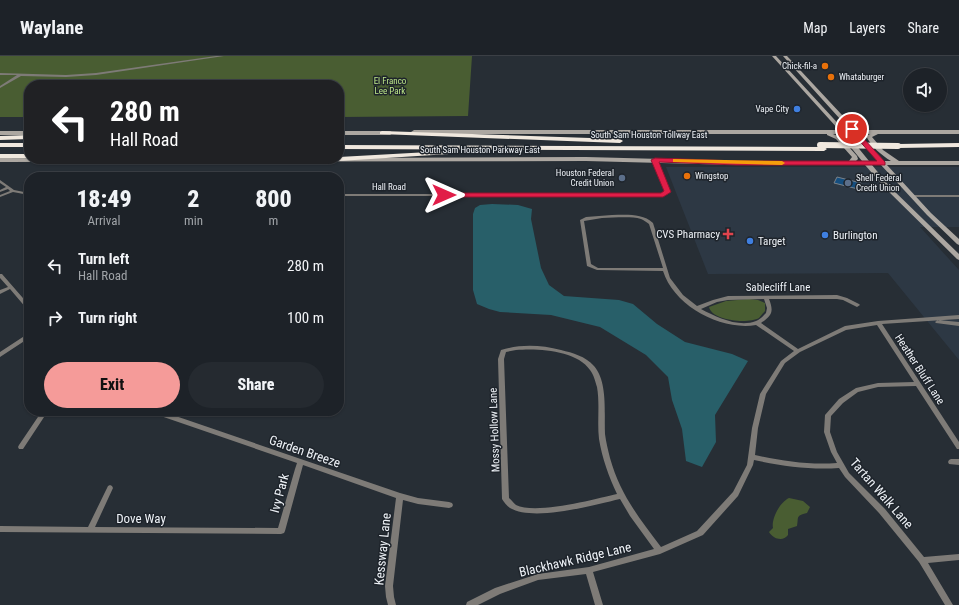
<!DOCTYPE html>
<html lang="en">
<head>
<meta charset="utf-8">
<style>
  body { margin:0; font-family:"Roboto Condensed",sans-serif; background:#252a30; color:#f1f3f6; height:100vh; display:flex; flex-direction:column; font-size:15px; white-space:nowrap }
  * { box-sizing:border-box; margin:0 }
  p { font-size:13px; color:#a0a4a8 }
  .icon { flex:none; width:22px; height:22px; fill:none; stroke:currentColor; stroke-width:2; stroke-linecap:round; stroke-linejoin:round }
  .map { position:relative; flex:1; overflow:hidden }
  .drawer { position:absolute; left:24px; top:116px; width:320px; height:244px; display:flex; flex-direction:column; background:#1d2228; border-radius:16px; box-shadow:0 1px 3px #0004,0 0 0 1px #3b3f45 }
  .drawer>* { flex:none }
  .banner { position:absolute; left:24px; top:24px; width:320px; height:84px; border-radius:16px; box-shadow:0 1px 3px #0004,0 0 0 1px #3b3f45; background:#202124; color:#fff; overflow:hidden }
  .controls { position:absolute; left:903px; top:12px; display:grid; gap:8px }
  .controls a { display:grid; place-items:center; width:44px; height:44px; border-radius:50%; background:#1d2228; box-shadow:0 1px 3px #0004,0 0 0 1px #3b3f45; font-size:20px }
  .pin { position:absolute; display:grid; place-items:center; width:34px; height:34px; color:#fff; margin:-17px; border:2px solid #fff; border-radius:50%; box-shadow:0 1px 4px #0007 }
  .me { position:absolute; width:44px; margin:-22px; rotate:90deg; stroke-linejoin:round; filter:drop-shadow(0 0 3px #0008) }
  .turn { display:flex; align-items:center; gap:14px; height:84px; padding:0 20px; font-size:18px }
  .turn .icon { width:52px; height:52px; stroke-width:2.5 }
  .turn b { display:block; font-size:28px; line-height:34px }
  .eta { display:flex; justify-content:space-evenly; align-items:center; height:68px; text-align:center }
  .eta b { font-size:24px; font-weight:800; line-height:28px }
  .action { display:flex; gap:8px; margin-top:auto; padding:8px 20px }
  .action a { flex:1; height:46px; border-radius:24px; background:#f59b99; color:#111; font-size:16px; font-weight:800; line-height:46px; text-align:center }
  .action a+a { background:#252a30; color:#f1f3f6 }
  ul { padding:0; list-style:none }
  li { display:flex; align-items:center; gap:12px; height:52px; padding:0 20px }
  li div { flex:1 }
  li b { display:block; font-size:15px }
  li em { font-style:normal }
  header { display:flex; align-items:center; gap:24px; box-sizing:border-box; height:56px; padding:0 20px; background:#1d2228; border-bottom:1px solid #3b3f45 }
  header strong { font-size:19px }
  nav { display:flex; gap:22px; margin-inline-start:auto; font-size:14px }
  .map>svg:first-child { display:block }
</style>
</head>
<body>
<header>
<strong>Waylane</strong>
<nav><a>Map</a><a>Layers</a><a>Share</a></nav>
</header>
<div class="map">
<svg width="959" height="549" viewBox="0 0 959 549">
  <rect width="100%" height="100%" fill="#272e35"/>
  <path fill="#2d3844" d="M 666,111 L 959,111 L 959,171 L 920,171 L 959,214 L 959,304 L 888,217 L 708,218 Z"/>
  <path fill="#495d32" d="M 0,0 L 472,0 L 468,60 L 339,61 L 339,29 L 29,29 L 29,61 L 0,61 Z
    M 749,243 L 758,244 L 765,247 L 765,255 C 763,257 761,260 759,262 C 748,268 712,265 709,251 L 726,245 Z
    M 789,442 L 803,445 L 810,451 L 807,457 C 795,460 799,461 797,470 L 788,473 L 788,479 C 783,486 773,483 769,476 L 773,472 C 771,463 780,446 789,442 Z"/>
  <path fill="#285f69" d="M 492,148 L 518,149 L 532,153 L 531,163 L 541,212 L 549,229 L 564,240 L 619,244 L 633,248 L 657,268 L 685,286 L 732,298 L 748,305 L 715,359 L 716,386 L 702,411 L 686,405 L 682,373 L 672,344 L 668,321 L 646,299 L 600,271 L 551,259 L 500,256 L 489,253 L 477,248 L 473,234 L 473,158 L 475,152 L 480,149 Z"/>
  <path fill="#154e7f" stroke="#7a828a" d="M 837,121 L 861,127 L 858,133 L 834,127 Z"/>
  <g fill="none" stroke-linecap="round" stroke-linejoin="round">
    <path fill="#7e7b77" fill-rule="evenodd" d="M 216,0 L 224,0 L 96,19 L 66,21 L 21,20 L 0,32 L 0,30 L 17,19 L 0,19 L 0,17 L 66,19 L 96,17 Z
      M 654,103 L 657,104 L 670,136 L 665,140 L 339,140 L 339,138 L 662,138 L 666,136 L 653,104 Z
      M 0,124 L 14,134 L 29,137 L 29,139 L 13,136 L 0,141 L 0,139 L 10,135 L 8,133 L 0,136 L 0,134 L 6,131 L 0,127 Z
      M 912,139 L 959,139 L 959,141 L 912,141 Z
      M 612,159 C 626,159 642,157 653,167 L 670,222 L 683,239 L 697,250 L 713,244 L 728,240 L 837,239 L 847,242 L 859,248 L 860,249 L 857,251 L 843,244 L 837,243 L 769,243 C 774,256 772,259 761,267 L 798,293 L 845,270 L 878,265 L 959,259 L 959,263 L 882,268 L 959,386 L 959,393 L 957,393 L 916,330 L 878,331 L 858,336 L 843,347 L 831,360 L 830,376 L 837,396 L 849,417 L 885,453 L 924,501 L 959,498 L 959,504 L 928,507 L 953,549 L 945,549 L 919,506 L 879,457 L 845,421 L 839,412 C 810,414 782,410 754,404 L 753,409 L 738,440 L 703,479 L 660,498 L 593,516 L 603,549 L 595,549 L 586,518 L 538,524 L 500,538 L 478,549 L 466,549 L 467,546 L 495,532 L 538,518 L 589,511 L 654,493 L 630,460 L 620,443 C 594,449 534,466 510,452 C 507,450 504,446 502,443 L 498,303 L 501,294 C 521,288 541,289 561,294 C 573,297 585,300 594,310 C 608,326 604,357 605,378 C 606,386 608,394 610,402 C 620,438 639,462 661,491 L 697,475 L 733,436 L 747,409 L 752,372 L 760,338 L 781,305 L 794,295 L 756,269 C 721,275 674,250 663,215 L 597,214 L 587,210 L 580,164 L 586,161 ZM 602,162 C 614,162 630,160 641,163 C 644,164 646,166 649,168 L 663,212 L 598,212 L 591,208 L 584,165 ZM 764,243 L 767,252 L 766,257 C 763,260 760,264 756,265 C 739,272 716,261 701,253 L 717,246 L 728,244 ZM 877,269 L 914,326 L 878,327 L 856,332 L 839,343 L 825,359 L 824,376 L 831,396 L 837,407 C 809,409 782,405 755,399 L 758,372 L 766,338 L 785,307 L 800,296 L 846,274 ZM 516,294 C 537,292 577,294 590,314 C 594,319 595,325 597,331 C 600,348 597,366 599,383 C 602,402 609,421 617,438 C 595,443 536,459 516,449 C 513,447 512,444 509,442 L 504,303 L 506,296 Z
      M 0,218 L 2,218 L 29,249 L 29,254 L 27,253 L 10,233 L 0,238 L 0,234 L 8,231 L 0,222 Z
      M 938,264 L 959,266 L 959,270 L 936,267 L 935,266 Z
      M 29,277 L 29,282 L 0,301 L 0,296 Z
      M 42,355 L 48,355 L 23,393 L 19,393 L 18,391 L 19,389 Z
      M 151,355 L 161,355 L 400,437 L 418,442 L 449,446 L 452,447 L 453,449 L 452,451 L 449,452 L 418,448 L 403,444 L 393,530 L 394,541 L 396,549 L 388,549 L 386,541 L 385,530 L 396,442 L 303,409 L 285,475 L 284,477 L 281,478 L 0,476 L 0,470 L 88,471 L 108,430 L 110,429 L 112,430 L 113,432 L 95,471 L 278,472 L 295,413 L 297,407 L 152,357 Z
      M 951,403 L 959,403 L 959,409 L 949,408 L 948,406 L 949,404 Z"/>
    <path fill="#aca7a1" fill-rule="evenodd" d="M 772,0 L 776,0 L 844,74 L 850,74 L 783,0 L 787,0 L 856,74 L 959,74 L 959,78 L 878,78 L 872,81 L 883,94 L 899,105 L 959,105 L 959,109 L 887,109 L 931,157 L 959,183 L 959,189 L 957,188 L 927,159 L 881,109 L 872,109 L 890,131 L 959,198 L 959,204 L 957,203 L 886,133 L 865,109 L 737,109 L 586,105 L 0,106 L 0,102 L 339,103 L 339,102 L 586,101 L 737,105 L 849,105 L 852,101 L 836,83 L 827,79 L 827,78 L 414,78 L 411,76 L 414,74 L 839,74 ZM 833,78 L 841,78 L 844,83 L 862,105 L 856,105 L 858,103 L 857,100 L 840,81 ZM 847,78 L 853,78 L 878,105 L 869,105 ZM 859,78 L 870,78 L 866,80 C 872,91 881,99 891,105 L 884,105 Z
      M 0,75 L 29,75 L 29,79 L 0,79 Z
      M 339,75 L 390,75 L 393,77 L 390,79 L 339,79 Z"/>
    <path fill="#f0e8de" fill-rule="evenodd" d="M 382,75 L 620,83 L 623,85 L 620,87 L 380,78 L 380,76 Z
      M 29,79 L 29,83 L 0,84 L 0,80 Z
      M 0,87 L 29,87 L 29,91 L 0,91 Z
      M 959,87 L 959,91 L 898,92 L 895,90 L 898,88 Z
      M 339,89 L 824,91 L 827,93 L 824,95 L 339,93 Z
      M 447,95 L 449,96 L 449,98 L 339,105 L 335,103 L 339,103 L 339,101 Z
      M 0,98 L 29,98 L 29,102 L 0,102 Z
      M 186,103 L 200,103 L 201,104 L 197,106 Z"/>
    <path stroke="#f0e8de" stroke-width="6" d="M 820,89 L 898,90"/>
  </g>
  <path fill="#e11d48" stroke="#92132f" d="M 850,72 L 854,72 L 885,106 L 885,109 L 737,109 L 659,106 L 671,136 L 663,141 L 444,141 L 441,139 L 444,137 L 661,137 L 664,135 L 651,104 L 655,102 L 737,105 L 877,105 L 850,74 Z"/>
  <path fill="#f59e0b" d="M 673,103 L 782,105 L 785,107 L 782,109 L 676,106 L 673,106 Z"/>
  <g fill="#e8710a" stroke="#1e242b" stroke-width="1.5">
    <circle cx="825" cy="10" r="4"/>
    <circle cx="831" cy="21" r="4"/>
    <circle cx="687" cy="120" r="4"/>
  </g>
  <g fill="#3f7fe0" stroke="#1e242b" stroke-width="1.5">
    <circle cx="797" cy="53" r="4"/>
    <circle cx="825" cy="179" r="4"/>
    <circle cx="750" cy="185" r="4"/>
  </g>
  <g fill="#5c6f8a" stroke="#1e242b" stroke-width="1.5">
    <circle cx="622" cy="122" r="4"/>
    <circle cx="848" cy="127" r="4"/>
  </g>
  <path fill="#e0444e" stroke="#1e242b" stroke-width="1.5" d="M726 172h4v4h4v4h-4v4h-4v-4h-4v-4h4z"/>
  <g text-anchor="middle" stroke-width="3" stroke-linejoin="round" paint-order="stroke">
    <g font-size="9" fill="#eef2f7" stroke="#1e242b" text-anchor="end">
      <text x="817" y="13">Chick-fil-a</text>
      <text x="839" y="24" text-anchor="start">Whataburger</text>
      <text x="789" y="56">Vape City</text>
      <text x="614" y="120">Houston Federal<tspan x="614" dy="10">Credit Union</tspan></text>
      <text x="695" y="123" text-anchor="start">Wingstop</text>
      <text x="856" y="125" text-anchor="start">Shell Federal<tspan x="856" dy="10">Credit Union</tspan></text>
    </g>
    <g font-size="9" fill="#bde789" stroke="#1e242b">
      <text x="390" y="28">El Franco<tspan x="390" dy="10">Lee Park</tspan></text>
    </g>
    <g font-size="9" fill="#eef2f7" stroke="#1e242b">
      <text x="649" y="82">South Sam Houston Tollway East</text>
      <text x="480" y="97">South Sam Houston Parkway East</text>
      <text x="389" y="134">Hall Road</text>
    </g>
    <g font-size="11" fill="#eef2f7" stroke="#1e242b" text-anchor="start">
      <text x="720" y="182" text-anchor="end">CVS Pharmacy</text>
      <text x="833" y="183">Burlington</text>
      <text x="758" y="189">Target</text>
    </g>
    <g font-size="11" fill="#eef2f7" stroke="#1e242b">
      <text x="778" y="235">Sablecliff Lane</text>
      <text transform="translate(920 313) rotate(57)" y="4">Heather Bluff Lane</text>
      <text transform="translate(494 374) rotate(-92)" y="4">Mossy Hollow Lane</text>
    </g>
    <g font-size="13" fill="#eef2f7" stroke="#1e242b">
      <text transform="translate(305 395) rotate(19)" y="5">Garden Breeze</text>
      <text transform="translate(279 437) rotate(-75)" y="5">Ivy Park</text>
      <text transform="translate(882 437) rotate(49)" y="5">Tartan Walk Lane</text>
      <text x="141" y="467">Dove Way</text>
      <text transform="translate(382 493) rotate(-84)" y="5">Kessway Lane</text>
      <text transform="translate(575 503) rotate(-13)" y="5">Blackhawk Ridge Lane</text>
    </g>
  </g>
</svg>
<div class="controls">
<a><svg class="icon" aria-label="sound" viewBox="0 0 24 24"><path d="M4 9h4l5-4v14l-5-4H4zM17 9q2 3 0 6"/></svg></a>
</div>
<div class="pin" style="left:852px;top:73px;background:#d93025"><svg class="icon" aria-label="arrive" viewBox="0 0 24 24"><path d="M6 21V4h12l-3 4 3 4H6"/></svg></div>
<svg class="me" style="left:444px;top:139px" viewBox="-20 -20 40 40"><path d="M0-17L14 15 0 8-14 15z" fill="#e11d48" stroke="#fff" stroke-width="4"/></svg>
<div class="banner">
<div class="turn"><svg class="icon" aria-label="left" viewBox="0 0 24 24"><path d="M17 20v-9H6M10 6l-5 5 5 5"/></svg><div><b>280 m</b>Hall Road</div></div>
</div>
<section class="drawer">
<div class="eta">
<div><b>18:49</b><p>Arrival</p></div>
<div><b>2</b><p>min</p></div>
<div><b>800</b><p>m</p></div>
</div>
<ul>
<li><svg class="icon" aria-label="left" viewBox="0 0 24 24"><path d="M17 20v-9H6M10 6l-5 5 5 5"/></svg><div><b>Turn left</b><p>Hall Road</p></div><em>280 m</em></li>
<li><svg class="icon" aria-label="right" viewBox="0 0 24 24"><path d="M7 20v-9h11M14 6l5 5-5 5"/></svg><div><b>Turn right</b></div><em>100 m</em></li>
</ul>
<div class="action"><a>Exit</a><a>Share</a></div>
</section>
</div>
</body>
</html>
